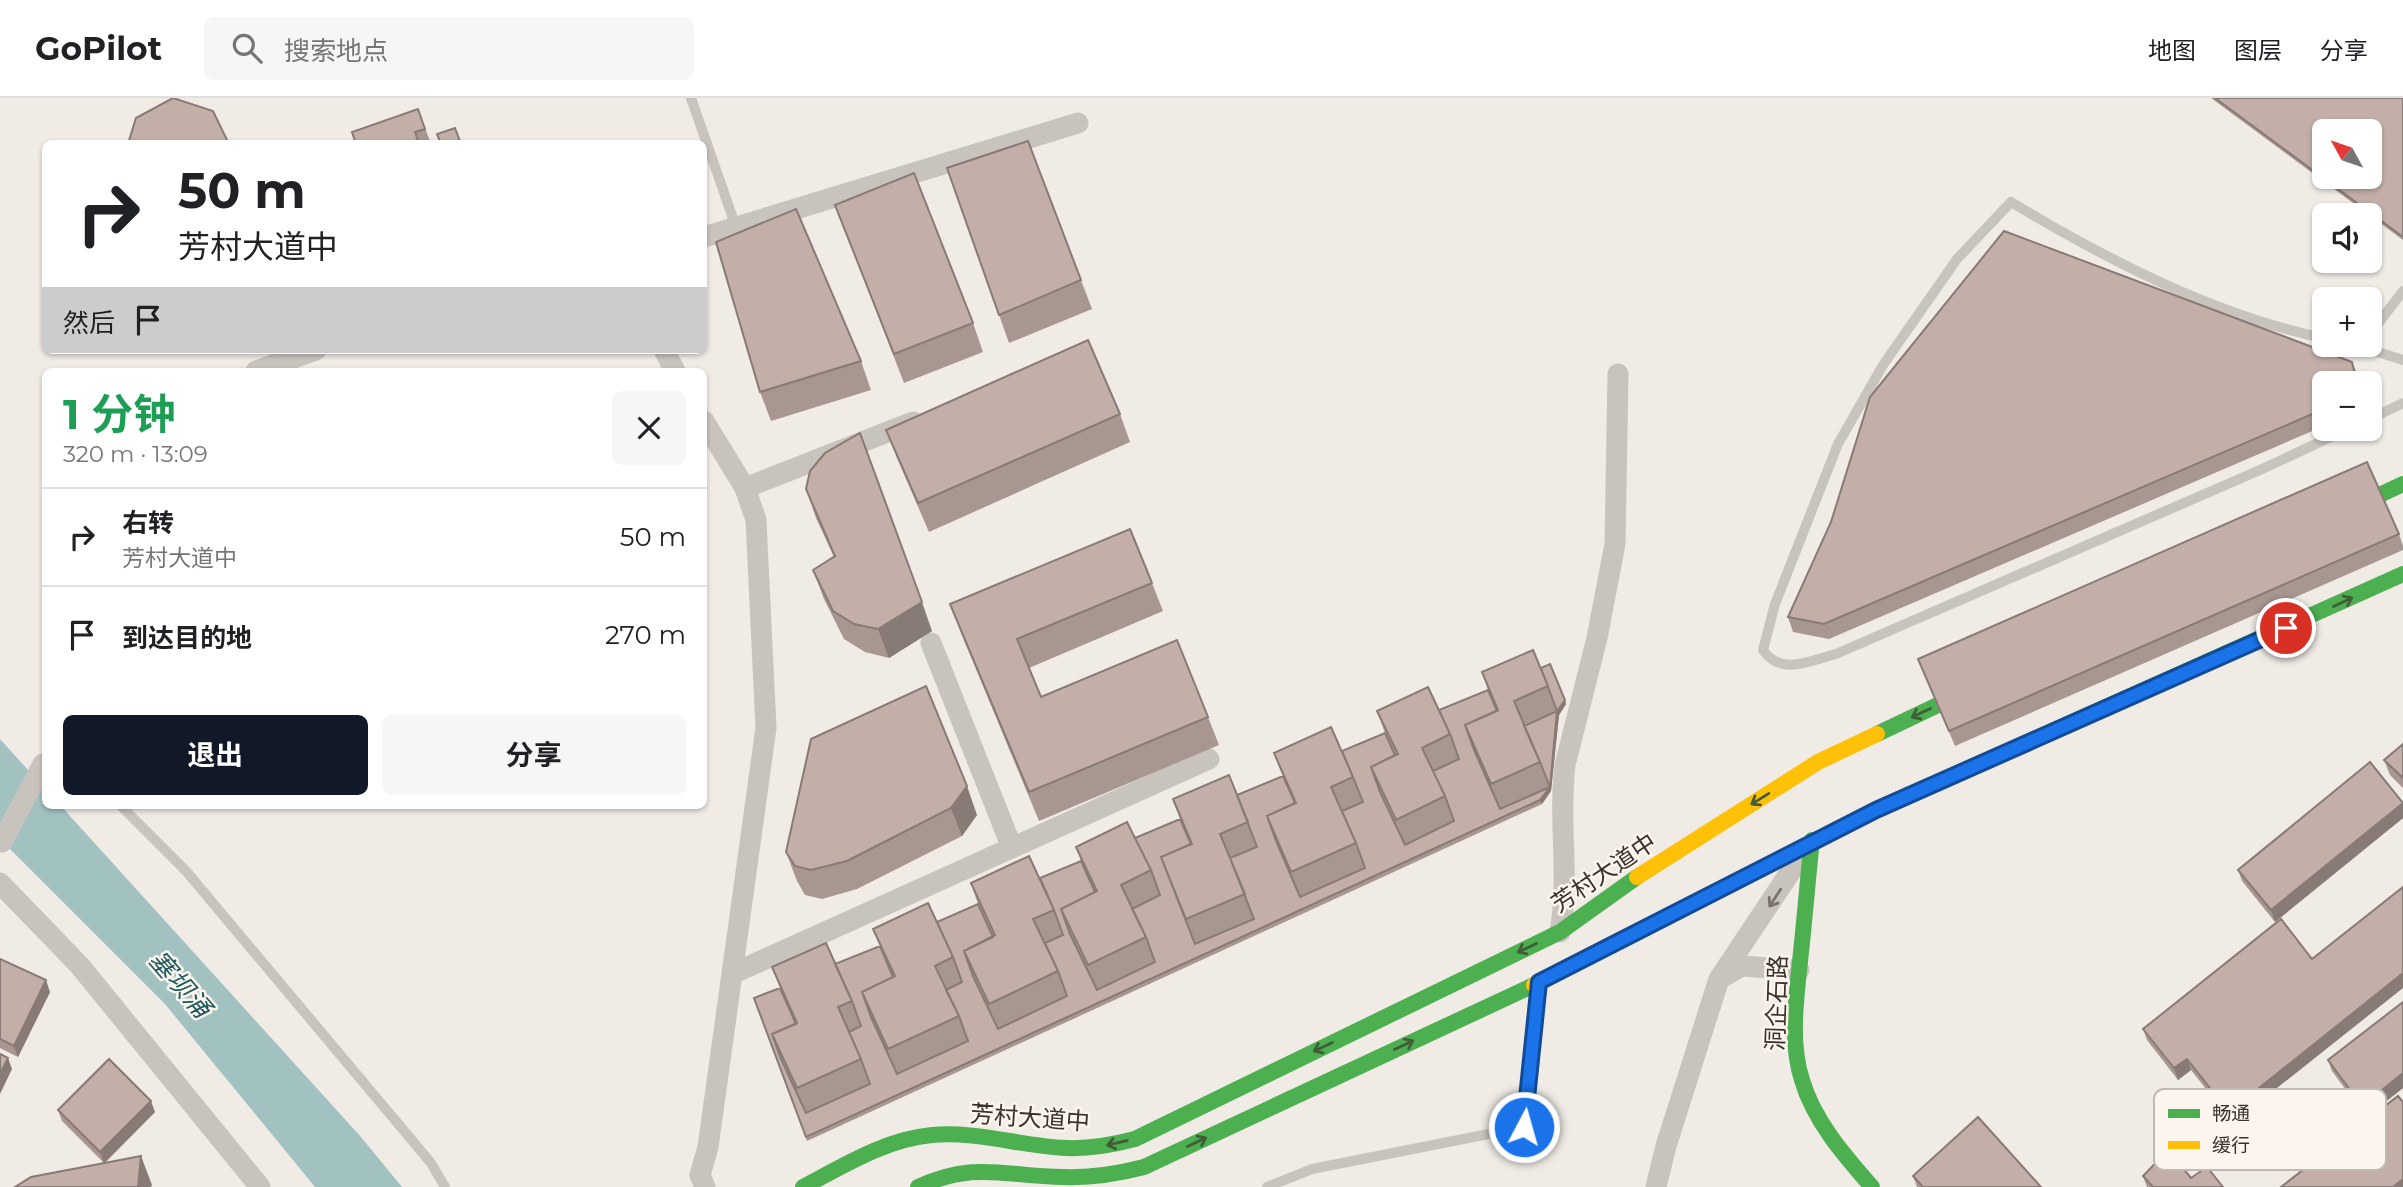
<!DOCTYPE html>
<html lang="zh">
<head>
<meta charset="utf-8">
<style>
  body { margin:0; font-family:Montserrat,"Noto Sans SC",sans-serif; background:#f6f6f6; color:#202124; height:100vh; display:flex; flex-direction:column; font-size:26px; white-space:nowrap }
  * { box-sizing:border-box; margin:0 }
  p { font-size:23px; color:#757577 }
  .icon { flex:none; width:38px; height:38px; fill:none; stroke:currentColor; stroke-width:2; stroke-linecap:round; stroke-linejoin:round }
  .map { position:relative; flex:1; overflow:hidden }
  .drawer { position:absolute; left:42px; top:270px; width:665px; height:441px; display:flex; flex-direction:column; background:#fff; border-radius:10px; box-shadow:0 2px 5px #0004 }
  .drawer>* { flex:none }
  .guide { position:absolute; left:42px; top:42px; width:665px; height:214px; border-radius:10px; box-shadow:0 2px 5px #0004; background:#fff; color:#202124; overflow:hidden }
  .needle { width:46px; rotate:310deg }
  .buttons { position:absolute; left:2312px; top:21px; display:grid; gap:14px }
  .buttons a { display:grid; place-items:center; width:70px; height:70px; border-radius:10px; background:#fff; box-shadow:0 2px 5px #0004; font-size:35px }
  .pin { position:absolute; display:grid; place-items:center; width:60px; height:60px; color:#fff; margin:-30px; border:4px solid #fff; border-radius:50%; box-shadow:0 2px 7px #0007 }
  .me { position:absolute; width:77px; margin:-38px; rotate:6deg; stroke-linejoin:round; filter:drop-shadow(0 0 5px #0008) }
  .turn { display:flex; align-items:center; gap:24px; height:147px; padding:0 21px; font-size:32px }
  .turn .icon { width:91px; height:91px; stroke-width:2.5 }
  .turn b { display:block; font-size:49px; line-height:60px }
  .then { display:flex; align-items:center; height:66px; padding:0 21px; background:#0003; gap:14px; font-size:26px }
  .round { display:grid; place-items:center; flex:none; width:74px; height:74px; border-radius:10px; background:#f6f6f6 }
  .headline { display:flex; align-items:center; justify-content:space-between; height:119px; padding:0 21px }
  h1 { font-size:42px; font-weight:700; line-height:52px; color:#1e9e55 }
  .primary-button { display:flex; gap:14px; margin-top:auto; padding:14px 21px }
  .primary-button a { flex:1; height:80px; border-radius:10px; background:#111827; color:#fff; font-size:28px; font-weight:700; line-height:80px; text-align:center }
  .primary-button a+a { background:#f6f6f6; color:#202124 }
  ul { padding:0; list-style:none }
  li { display:flex; align-items:center; gap:21px; height:98px; padding:0 21px; border-top:2px solid #e0e0e0 }
  li div { flex:1 }
  li b { display:block; font-size:26px }
  li em { font-style:normal }
  header { display:flex; align-items:center; gap:42px; box-sizing:border-box; height:98px; padding:0 35px; background:#fff; border-bottom:2px solid #e0e0e0 }
  header strong { font-size:33px }
  nav { display:flex; gap:38px; margin-inline-start:auto; font-size:24px }
  .search { width:490px; height:63px; background:#f6f6f6; display:flex; align-items:center; gap:18px; box-sizing:border-box; padding:0 24px; border-radius:10px; color:#757577; font-size:26px }
  .map>svg:first-child { display:block }
</style>
</head>
<body>
<header>
<strong>GoPilot</strong>
<div class="search"><svg class="icon" aria-label="search" viewBox="0 0 24 24"><circle cx="10" cy="10" r="6"/><path d="M15 15l6 6"/></svg>搜索地点</div>
<nav><a>地图</a><a>图层</a><a>分享</a></nav>
</header>
<div class="map">
<svg width="2403" height="1089" viewBox="0 0 2403 1089">
  <rect width="100%" height="100%" fill="#f0ebe5"/>
  <path fill="#a1c2c1" d="M 0,641 L 45,691 L 46,707 L 60,707 L 361,1039 L 402,1089 L 315,1089 L 165,906 L 0,741 Z"/>
  <g fill="none" stroke-linecap="round" stroke-linejoin="round">
    <path stroke="#c9c3be" stroke-width="10" d="M 691,0 L 736,129
      M 2370,236 L 2403,193
      M 2324,240 C 2215,218 2106,161 2011,104 L 1957,161 L 1883,267 L 1838,346 L 1775,506 L 1763,552 C 1781,578 1809,563 1836,556 L 2260,372 L 2348,331
      M 2356,247 L 2403,262
      M 2370,321 L 2403,305
      M 120,707 L 186,773 L 431,1065 L 445,1089
      M 1267,1089 L 1312,1071 L 1524,1029 L 1538,894"/>
    <path stroke="#c9c3be" stroke-width="21" d="M 704,139 L 1078,25
      M 664,252 L 675,273
      M 256,273 L 316,252
      M 704,323 L 745,390 L 756,422 L 766,630 L 708,1049 L 700,1077 L 705,1089
      M 745,390 L 913,324
      M 931,545 L 1012,750
      M 0,785 L 80,868 L 260,1089
      M 1560,834 C 1570,776 1558,724 1565,667 L 1597,540 L 1615,446 L 1618,276
      M 732,876 L 1209,661
      M 1721,880 L 1742,868 L 1799,872
      M 1656,1089 L 1666,1048 L 1719,881 L 1803,755"/>
    <path stroke="#4caf50" stroke-width="16" d="M 2335,418 L 2403,386
      M 1877,636 L 1984,585
      M 1841,730 L 1876,712 L 2403,476
      M 1812,742 C 1808,779 1805,817 1801,854 C 1797,895 1789,942 1802,982 C 1814,1023 1844,1057 1872,1089
      M 803,1089 C 843,1068 886,1041 932,1037 C 977,1033 1021,1048 1066,1050 C 1089,1051 1112,1047 1135,1041 L 1560,834 L 1637,779
      M 918,1089 C 975,1063 1004,1078 1063,1079 C 1090,1080 1117,1076 1144,1069 L 1534,887"/>
    <path stroke="#ffc107" stroke-width="16" d="M 1637,779 L 1818,664 L 1877,636
      M 1534,887 L 1841,730"/>
    <path stroke="#c9c3be" stroke-width="21" d="M 2,744 L 43,666"/>
  </g>
  <path fill="#a89690" d="M 2211,0 L 2403,0 L 2403,142 Z
    M 418,11 L 431,46 L 356,46 Z
    M 1028,43 L 1092,211 L 1009,245 L 947,70 Z
    M 835,107 L 973,225 L 983,254 L 904,285 Z
    M 861,263 L 871,292 L 771,323 L 760,294 Z
    M 2352,264 L 2359,285 L 2324,285 L 2324,328 L 1829,541 L 1793,534 L 1788,519 Z
    M 1120,316 L 1130,344 L 929,434 L 897,360 L 886,332 Z
    M 806,391 L 932,533 L 889,560 L 865,554 L 844,541 L 824,501 L 813,472 L 834,459 L 816,420 Z
    M 2399,436 L 2403,448 L 2403,452 L 1955,648 L 1918,561 Z
    M 1152,485 L 1163,513 L 1029,570 L 1041,599 L 1208,619 L 1219,647 L 1039,723 L 961,535 L 950,506 Z
    M 1541,570 L 1566,606 L 1559,617 L 1551,693 L 1542,706 L 807,1043 L 754,900 L 780,890 L 772,869 L 835,866 L 880,848 L 873,831 L 937,824 L 978,806 L 971,785 L 1040,780 L 1081,763 L 1076,749 L 1135,740 L 1180,721 L 1173,701 L 1237,697 L 1283,679 L 1274,655 L 1342,653 L 1386,638 L 1377,613 L 1439,612 L 1488,592 L 1482,574 Z
    M 811,641 L 977,717 L 962,738 L 857,791 L 822,801 L 805,797 L 797,783 L 786,754 Z
    M 2403,646 L 2403,690 L 2390,677 L 2384,662 Z
    M 2403,705 L 2403,720 L 2275,824 L 2242,783 L 2238,772 Z
    M 2281,821 L 2233,1025 L 2191,972 L 2178,982 L 2147,942 L 2143,931 Z
    M 0,861 L 50,894 L 18,959 L 0,950 Z
    M 2403,904 L 2403,990 L 2366,1019 L 2332,973 L 2328,962 Z
    M 58,1012 L 155,1014 L 105,1065 L 141,1058 L 151,1089 L 15,1089 L 104,1065 L 62,1023 Z
    M 1913,1078 L 2041,1089 L 1917,1089 Z
    M 2143,1078 L 2191,1080 L 2223,1089 L 2147,1089 Z"/>
  <path fill="#887a75" d="M 2352,264 L 2358,278 L 2359,285 L 2357,285 Z
    M 922,504 L 932,533 L 889,560 L 878,531 Z
    M 1565,602 L 1566,606 L 1559,617 L 1551,693 L 1550,689 L 1557,613 Z
    M 967,688 L 977,717 L 962,738 L 951,710 Z
    M 1550,689 L 1551,693 L 1542,706 L 1540,702 Z
    M 2403,705 L 2403,720 L 2275,824 L 2271,812 Z
    M 2403,875 L 2403,890 L 2233,1025 L 2229,1014 Z
    M 46,882 L 50,894 L 18,959 L 14,948 Z
    M 8,960 L 12,971 L 0,996 L 0,976 Z
    M 2187,961 L 2191,972 L 2178,982 L 2174,970 Z
    M 2403,975 L 2403,990 L 2366,1019 L 2362,1008 Z
    M 151,1003 L 155,1014 L 104,1065 L 100,1054 Z
    M 141,1058 L 152,1087 L 151,1089 L 138,1089 Z
    M 2403,1081 L 2403,1089 L 2393,1089 Z"/>
  <path fill="#c3afa7" stroke="#887a75" stroke-width="2" fill-rule="evenodd" d="M 173,0 L 213,13 L 229,46 L 128,46 L 136,20 Z
    M 2215,0 L 2403,0 L 2403,139 ZM 2324,33 L 2370,33 L 2370,79 L 2324,79 Z
    M 418,11 L 425,31 L 415,34 L 419,46 L 356,46 L 352,34 Z
    M 455,30 L 461,46 L 441,46 L 437,36 Z
    M 1028,43 L 1081,182 L 999,217 L 947,70 Z
    M 914,75 L 973,225 L 894,256 L 835,107 Z
    M 796,111 L 861,263 L 760,294 L 716,144 Z
    M 2004,133 L 2352,264 L 2357,285 L 2324,285 L 2324,311 L 1824,526 L 1788,519 L 1831,424 L 1870,299 Z
    M 1088,242 L 1120,316 L 918,405 L 886,332 Z
    M 860,335 L 922,504 L 878,531 L 854,526 L 833,513 L 813,472 L 835,458 L 806,391 L 810,373 L 825,355 Z
    M 2367,364 L 2399,436 L 1949,633 L 1918,561 Z
    M 1130,431 L 1152,485 L 1017,541 L 1041,599 L 1177,542 L 1208,619 L 1029,694 L 950,506 Z
    M 1533,552 L 1548,588 L 1514,603 L 1540,664 L 1491,686 L 1465,627 L 1498,612 L 1482,574 Z
    M 1550,566 L 1565,602 L 1557,613 L 1541,570 Z
    M 926,588 L 967,688 L 951,710 L 847,763 L 811,772 L 795,768 L 786,754 L 811,641 Z
    M 1428,589 L 1450,636 L 1422,650 L 1445,698 L 1396,722 L 1371,669 L 1398,656 L 1377,613 Z
    M 1488,592 L 1497,613 L 1465,627 L 1474,652 L 1500,711 L 1550,689 L 1540,702 L 806,1039 L 754,900 L 780,890 L 796,926 L 772,936 L 781,961 L 806,1015 L 870,986 L 861,961 L 849,934 L 861,928 L 852,903 L 835,866 L 880,848 L 893,879 L 862,894 L 871,919 L 897,976 L 968,943 L 959,918 L 946,892 L 962,884 L 953,859 L 937,824 L 978,806 L 993,839 L 964,853 L 973,878 L 998,931 L 1067,898 L 1058,873 L 1045,845 L 1063,837 L 1054,812 L 1040,780 L 1081,763 L 1095,794 L 1061,811 L 1070,836 L 1097,892 L 1155,864 L 1146,839 L 1132,811 L 1160,797 L 1151,772 L 1135,740 L 1180,721 L 1191,746 L 1161,759 L 1195,846 L 1254,821 L 1230,760 L 1257,749 L 1237,697 L 1283,678 L 1295,705 L 1267,718 L 1276,743 L 1300,799 L 1365,770 L 1356,745 L 1342,713 L 1363,704 L 1353,679 L 1342,653 L 1385,635 L 1395,657 L 1371,669 L 1380,694 L 1405,747 L 1454,723 L 1445,698 L 1433,673 L 1459,661 L 1450,636 L 1439,612 Z
    M 1557,613 L 1550,689 L 1540,664 L 1524,628 Z
    M 1331,629 L 1353,679 L 1331,689 L 1356,745 L 1291,774 L 1267,718 L 1296,705 L 1274,655 Z
    M 2403,646 L 2403,680 L 2384,662 Z
    M 2370,664 L 2403,705 L 2271,812 L 2238,772 Z
    M 1229,677 L 1248,724 L 1220,736 L 1245,796 L 1186,821 L 1161,759 L 1192,746 L 1173,701 Z
    M 1127,724 L 1151,772 L 1121,787 L 1146,839 L 1088,867 L 1061,811 L 1097,793 L 1076,749 Z
    M 1029,758 L 1054,812 L 1033,821 L 1058,873 L 989,906 L 964,853 L 995,837 L 971,785 Z
    M 2403,789 L 2403,875 L 2229,1014 L 2187,961 L 2174,970 L 2143,931 L 2281,821 L 2312,861 Z
    M 928,805 L 953,859 L 935,868 L 959,918 L 888,951 L 862,894 L 895,878 L 873,831 Z
    M 826,845 L 852,903 L 838,909 L 861,961 L 797,990 L 772,936 L 797,925 L 772,869 Z
    M 0,861 L 46,882 L 14,948 L 0,941 Z
    M 2403,904 L 2403,975 L 2362,1008 L 2328,962 Z
    M 0,956 L 8,960 L 0,976 Z
    M 109,961 L 151,1003 L 100,1054 L 58,1012 Z
    M 2398,998 L 2403,1004 L 2403,1081 L 2393,1089 L 2281,1089 Z
    M 1978,1019 L 2041,1089 L 1923,1089 L 1913,1078 Z
    M 2168,1052 L 2191,1080 L 2207,1069 L 2223,1089 L 2153,1089 L 2143,1078 Z
    M 141,1058 L 138,1089 L 15,1089 L 31,1079 Z"/>
  <defs><path id="oneway-shaft" d="M-6 0H5M1.5-3L5.5 0L1.5 3" fill="none" stroke-width="1.6" stroke-linecap="round" stroke-linejoin="round" transform="scale(1.75)"/></defs>
  <g stroke="#415c38">
    <use href="#oneway-shaft" transform="translate(2343 504) rotate(-25)"/>
    <use href="#oneway-shaft" transform="translate(1921 615) rotate(155)"/>
    <use href="#oneway-shaft" transform="translate(1760 701) rotate(148)"/>
    <use href="#oneway-shaft" transform="translate(1527 850) rotate(154)"/>
    <use href="#oneway-shaft" transform="translate(1404 947) rotate(-25)"/>
    <use href="#oneway-shaft" transform="translate(1323 949) rotate(154)"/>
    <use href="#oneway-shaft" transform="translate(1197 1044) rotate(-25)"/>
    <use href="#oneway-shaft" transform="translate(1117 1045) rotate(167)"/>
  </g>
  <use stroke="#7b726d" href="#oneway-shaft" transform="translate(1775 800) rotate(123)"/>
  <g fill="none" stroke-linecap="round" stroke-linejoin="round">
    <defs>
      <path id="route" d="M 1524,1029 L 1539,884 L 1876,712 L 2286,530"/>
    </defs>
    <use href="#route" stroke="#114b97" stroke-width="18"/>
    <use href="#route" stroke="#1a73e8" stroke-width="12"/>
  </g>
  <g text-anchor="middle" stroke-width="5" stroke-linejoin="round" paint-order="stroke">
    <g font-size="24" fill="#3b302b" stroke="#fbf5ee">
      <text transform="translate(1604 775) rotate(-34)" y="8">芳村大道中</text>
      <text transform="translate(1777 905) rotate(-88)" y="8">洞企石路</text>
      <text transform="translate(1030 1020) rotate(4)" y="8">芳村大道中</text>
    </g>
    <g font-size="26" font-style="italic" fill="#1f5a5e" stroke="#fbf5ee">
      <text transform="translate(180 886) rotate(49)" y="9">塞坝涌</text>
    </g>
  </g>
  <rect x="2154" y="991" width="232" height="81" rx="10" fill="#fbf5ee" stroke="#c1bab4" stroke-width="2"/>
  <rect x="2168" y="1011" width="32" height="9" fill="#4caf50"/>
  <rect x="2168" y="1043" width="32" height="8" fill="#ffc107"/>
  <g font-size="19" fill="#3b302b">
    <text x="2212" y="1022">畅通</text>
    <text x="2212" y="1054">缓行</text>
  </g>
</svg>
<div class="buttons">
<a><svg class="needle" viewBox="-14 -14 28 28"><path d="M0-13l5 13h-10z" fill="#e53935"/><path d="M0 13l5-13h-10z" fill="#757577"/></svg></a>
<a><svg class="icon" aria-label="sound" viewBox="0 0 24 24"><path d="M4 9h4l5-4v14l-5-4H4zM17 9q2 3 0 6"/></svg></a>
<a>+</a>
<a>−</a>
</div>
<div class="pin" style="left:2286px;top:530px;background:#d93025"><svg class="icon" aria-label="arrive" viewBox="0 0 24 24"><path d="M6 21V4h12l-3 4 3 4H6"/></svg></div>
<svg class="me" style="left:1524px;top:1029px" viewBox="-20 -20 40 40"><circle r="17" fill="#1a73e8" stroke="#fff" stroke-width="3"/><path d="M0-11L8 9 0 5-8 9z" fill="#fff"/></svg>
<div class="guide">
<div class="turn"><svg class="icon" aria-label="right" viewBox="0 0 24 24"><path d="M7 20v-9h11M14 6l5 5-5 5"/></svg><div><b>50 m</b>芳村大道中</div></div>
<div class="then">然后<svg class="icon" aria-label="arrive" viewBox="0 0 24 24"><path d="M6 21V4h12l-3 4 3 4H6"/></svg></div>
</div>
<section class="drawer">
<div class="headline"><div><h1>1 分钟</h1><p>320 m · 13:09</p></div><a class="round"><svg class="icon" aria-label="close" viewBox="0 0 24 24"><path d="M6 6l12 12M18 6L6 18"/></svg></a></div>
<ul>
<li><svg class="icon" aria-label="right" viewBox="0 0 24 24"><path d="M7 20v-9h11M14 6l5 5-5 5"/></svg><div><b>右转</b><p>芳村大道中</p></div><em>50 m</em></li>
<li><svg class="icon" aria-label="arrive" viewBox="0 0 24 24"><path d="M6 21V4h12l-3 4 3 4H6"/></svg><div><b>到达目的地</b></div><em>270 m</em></li>
</ul>
<div class="primary-button"><a>退出</a><a>分享</a></div>
</section>
</div>
</body>
</html>
